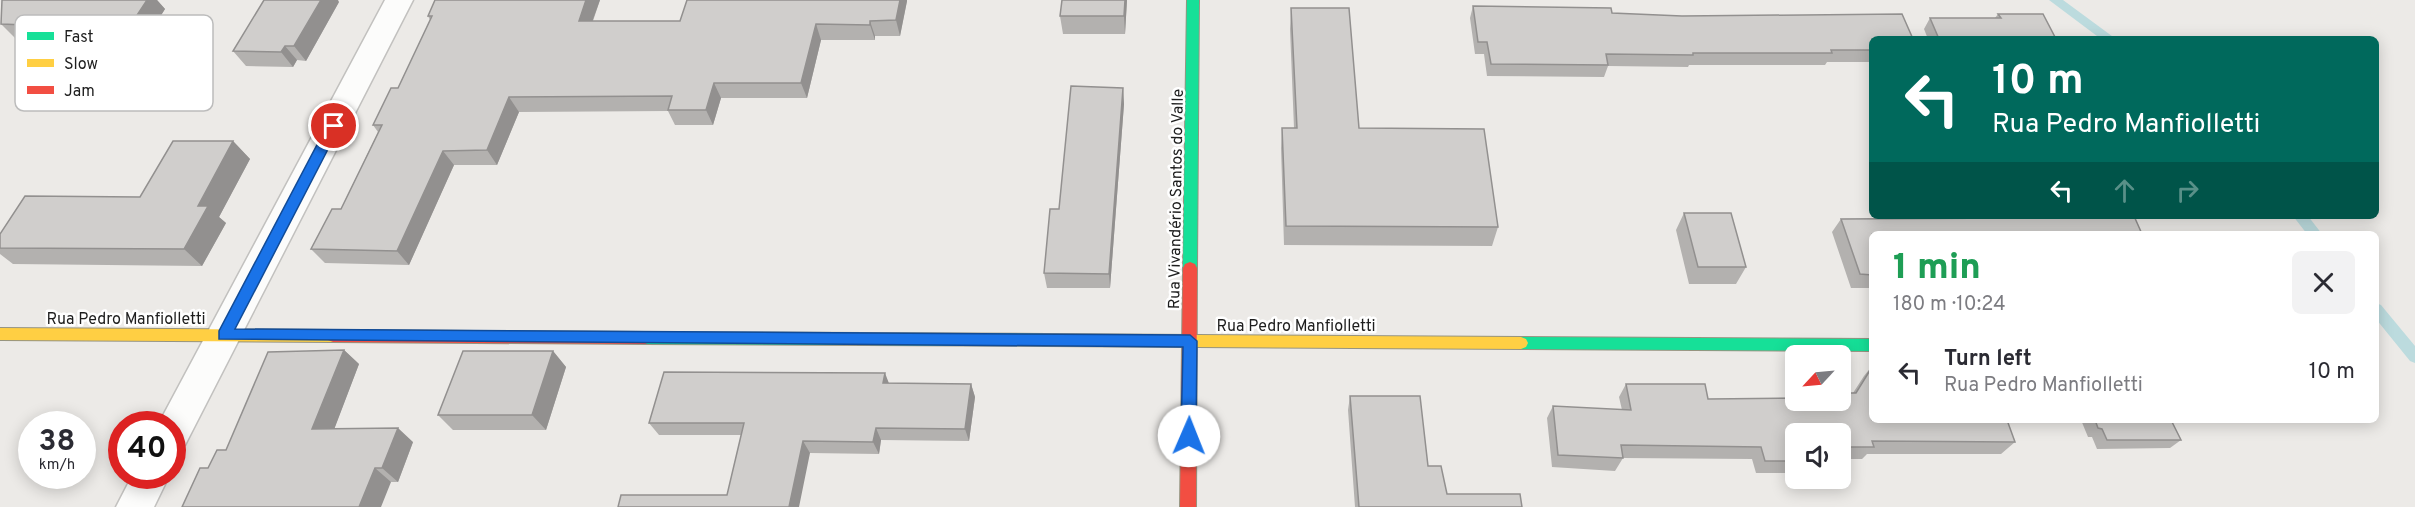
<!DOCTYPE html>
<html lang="en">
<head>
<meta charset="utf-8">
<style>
  body { margin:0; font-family:Overpass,sans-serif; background:#f2f2f3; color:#2b2b33; height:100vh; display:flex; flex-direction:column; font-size:22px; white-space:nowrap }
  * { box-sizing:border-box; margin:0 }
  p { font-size:20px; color:#7c7c81 }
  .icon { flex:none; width:33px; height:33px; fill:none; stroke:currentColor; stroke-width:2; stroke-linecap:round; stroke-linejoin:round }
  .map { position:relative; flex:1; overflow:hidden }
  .panel { position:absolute; left:1869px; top:231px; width:510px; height:192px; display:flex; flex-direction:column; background:#fff; border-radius:9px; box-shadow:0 3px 15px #0003 }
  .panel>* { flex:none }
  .hud { position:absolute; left:1869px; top:36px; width:510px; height:183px; border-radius:9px; box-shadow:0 3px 15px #0003; background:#00695c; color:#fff; overflow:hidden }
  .needle { width:39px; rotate:244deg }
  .tools { position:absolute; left:1785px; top:345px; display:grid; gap:12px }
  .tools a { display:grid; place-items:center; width:66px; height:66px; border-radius:9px; background:#fff; box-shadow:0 3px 15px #0003; font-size:30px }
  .speed { position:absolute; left:18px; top:411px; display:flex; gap:12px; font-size:30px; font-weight:700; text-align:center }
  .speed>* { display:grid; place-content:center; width:78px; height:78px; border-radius:50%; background:#fff; box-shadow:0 3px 15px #0003; line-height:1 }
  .speed small { font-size:15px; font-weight:400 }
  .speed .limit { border:9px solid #d22; background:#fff; color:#111 }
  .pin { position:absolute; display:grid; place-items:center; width:51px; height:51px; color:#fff; margin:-26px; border:3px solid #fff; border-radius:50%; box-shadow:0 2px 6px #0007 }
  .me { position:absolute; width:66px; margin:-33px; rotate:1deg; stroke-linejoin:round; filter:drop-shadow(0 0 4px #0008) }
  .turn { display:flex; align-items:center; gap:21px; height:126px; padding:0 24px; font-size:27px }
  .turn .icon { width:78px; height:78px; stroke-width:2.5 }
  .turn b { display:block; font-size:42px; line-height:51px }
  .lanes { display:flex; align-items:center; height:57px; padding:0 24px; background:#0003; justify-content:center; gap:30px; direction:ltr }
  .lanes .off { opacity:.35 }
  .round { display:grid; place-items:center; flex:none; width:63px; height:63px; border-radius:9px; background:#f2f2f3 }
  .summary { display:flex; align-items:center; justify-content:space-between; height:102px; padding:0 24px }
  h1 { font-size:36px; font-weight:800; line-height:45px; color:#1e9e55 }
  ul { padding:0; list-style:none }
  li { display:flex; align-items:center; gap:18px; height:78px; padding:0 24px }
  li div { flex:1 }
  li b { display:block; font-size:22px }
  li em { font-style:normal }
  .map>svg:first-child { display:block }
</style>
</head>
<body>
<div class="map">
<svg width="2415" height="507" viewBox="0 0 2415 507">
  <rect width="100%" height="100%" fill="#eceae7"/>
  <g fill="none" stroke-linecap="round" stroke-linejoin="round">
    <path fill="#bcdbde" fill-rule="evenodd" d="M 2049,0 L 2063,0 L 2116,39 L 2101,39 Z
      M 2293,216 L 2308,216 L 2322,234 L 2307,234 Z
      M 2376,303 L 2381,305 L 2415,346 L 2415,363 L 2410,361 L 2376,319 Z"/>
    <defs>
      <path id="street" d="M 385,0 L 413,0 L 185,445 L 172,450 L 172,424 L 158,424 L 159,423 Z
        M 132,476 L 169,476 L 154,507 L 116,507 Z"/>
      <path id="fast" d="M 1187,0 L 1199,0 L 1197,268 L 1195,272 L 1185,272 L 1183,268 Z
        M 645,332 L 1046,334 L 1051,336 L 1053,340 L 1051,344 L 1046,346 L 645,344 L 640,342 L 638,338 L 640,334 Z
        M 1521,337 L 1872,339 L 1872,351 L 1521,349 L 1516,347 L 1514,343 L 1516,339 Z"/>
      <path id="slow" d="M 0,328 L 333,330 L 338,332 L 340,336 L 338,340 L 333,342 L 0,340 Z
        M 1046,334 L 1521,337 L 1526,339 L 1528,343 L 1526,347 L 1521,349 L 1046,346 L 1041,344 L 1039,340 L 1041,336 Z"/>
      <path id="jam" d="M 1190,262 L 1195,264 L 1197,268 L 1196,507 L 1180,507 L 1183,268 L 1185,264 Z
        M 333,330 L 645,332 L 650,334 L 652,338 L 650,342 L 645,344 L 333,342 L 328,340 L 326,336 L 328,332 Z"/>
    </defs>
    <use href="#street" stroke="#c2c1bf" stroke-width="3"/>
    <use href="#fast" stroke="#969480" stroke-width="2"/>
    <use href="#slow" stroke="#969480" stroke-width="2"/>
    <use href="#jam" stroke="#969480" stroke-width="2"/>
    <use href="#street" fill="#fcfcfb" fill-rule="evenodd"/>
    <use href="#fast" fill="#16e098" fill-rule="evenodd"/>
    <use href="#slow" fill="#ffcf43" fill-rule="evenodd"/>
    <use href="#jam" fill="#f24e42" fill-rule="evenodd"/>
  </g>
  <path fill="#b3b1af" d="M 2,0 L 157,0 L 165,9 L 143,44 L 17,40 L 1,24 Z
    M 435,0 L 600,0 L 593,21 L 680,21 L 907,1 L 900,36 L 875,36 L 875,40 L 821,40 L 807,98 L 721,98 L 713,125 L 675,125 L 668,111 L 519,112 L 497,165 L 454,165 L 409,265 L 325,263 L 311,249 L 341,209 L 378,132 L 373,125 L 398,88 L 430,20 L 428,16 Z
    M 1127,0 L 1125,34 L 1063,34 L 1060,16 Z
    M 339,2 L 306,61 L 297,60 L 293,67 L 246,66 L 233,51 Z
    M 1473,6 L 1872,39 L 1872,62 L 1827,62 L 1825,65 L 1689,65 L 1688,67 L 1608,66 L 1604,77 L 1487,76 L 1484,54 L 1475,54 L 1470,18 Z
    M 1291,8 L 1359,128 L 1498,227 L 1492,246 L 1284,245 L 1281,148 L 1282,128 L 1294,128 L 1290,29 Z
    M 1998,14 L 2056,39 L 1928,39 L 1924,29 L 1930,18 L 1995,18 Z
    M 1123,88 L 1124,104 L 1110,288 L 1047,288 L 1044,273 L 1059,209 Z
    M 233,141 L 250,159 L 219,217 L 226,223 L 202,266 L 13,264 L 0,254 L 0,234 L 140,197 Z
    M 1684,213 L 1746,267 L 1736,284 L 1689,284 L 1676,230 Z
    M 1996,216 L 2134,216 L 1872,234 L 1872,288 L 1851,288 L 1832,232 L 1841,219 L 1996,218 Z
    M 344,350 L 359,364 L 334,429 L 413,442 L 398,482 L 391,482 L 226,450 Z
    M 553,351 L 566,367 L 546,430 L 453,430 L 438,415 Z
    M 1872,366 L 1872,420 L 2015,442 L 2001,454 L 1867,454 L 1862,459 L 1840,459 L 1840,434 L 1796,434 L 1796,473 L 1756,473 L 1752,459 L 1623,458 L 1615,471 L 1552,467 L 1547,418 L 1553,406 L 1622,410 L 1619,397 L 1626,384 L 1708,399 L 1840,400 L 1853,393 L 1864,376 Z
    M 889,383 L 971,384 L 975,397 L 969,441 L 881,440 L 879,454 L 810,453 L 727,495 L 741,435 L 659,435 L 649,423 Z
    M 1350,396 L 1428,466 L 1447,494 L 1522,507 L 1355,507 L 1348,410 Z
    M 2081,420 L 2171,420 L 2181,440 L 2170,448 L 2097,449 L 2092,437 L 2088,437 Z"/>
  <path fill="#92908f" d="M 147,0 L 157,0 L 165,9 L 143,44 L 128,29 Z
    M 321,0 L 338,0 L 339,2 L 306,61 L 294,46 Z
    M 586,0 L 600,0 L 587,36 L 579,21 Z
    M 900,0 L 907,0 L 907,1 L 900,36 L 896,20 Z
    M 1125,0 L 1127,0 L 1125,34 L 1124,16 Z
    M 870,21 L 875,36 L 875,40 L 870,25 Z
    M 816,24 L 821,40 L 807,98 L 801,83 Z
    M 285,46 L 297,60 L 293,67 L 281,52 Z
    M 714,83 L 721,98 L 713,125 L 706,110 Z
    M 1123,88 L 1124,104 L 1110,288 L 1109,274 Z
    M 509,97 L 519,112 L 497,165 L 487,150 Z
    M 233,141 L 250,159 L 219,217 L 226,223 L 202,266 L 184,249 L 198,206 Z
    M 443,151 L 454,165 L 409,265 L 397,251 Z
    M 344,350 L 359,364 L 329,443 L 312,429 Z
    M 553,351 L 566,367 L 546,430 L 532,415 Z
    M 885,373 L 890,386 L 883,383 Z
    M 971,384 L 975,397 L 969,441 L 965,429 Z
    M 398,428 L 413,442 L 398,482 L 382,468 Z
    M 876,428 L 881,440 L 879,454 L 873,442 Z
    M 803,441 L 810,453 L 799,507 L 789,507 Z
    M 375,468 L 391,482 L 381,507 L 359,507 Z"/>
  <path fill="#d0cecc" stroke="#92908f" stroke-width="1.5" d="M 2,0 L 147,0 L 128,29 L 1,24 Z
    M 264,0 L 321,0 L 294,46 L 285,46 L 281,52 L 233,51 Z
    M 435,0 L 586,0 L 579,21 L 680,21 L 687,0 L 900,0 L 896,20 L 870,21 L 870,25 L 816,24 L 801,83 L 714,83 L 706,110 L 668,110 L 672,96 L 509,97 L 487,150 L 443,151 L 397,251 L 311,249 L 332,209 L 341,209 L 382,125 L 373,125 L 391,88 L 398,88 L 432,16 L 428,16 Z
    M 1062,0 L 1125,0 L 1124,16 L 1060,16 Z
    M 1473,6 L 1611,8 L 1612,13 L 1682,16 L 1902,14 L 1913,39 L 1872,39 L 1872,50 L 1831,50 L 1832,53 L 1693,53 L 1693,55 L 1606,54 L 1608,65 L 1491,64 L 1487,42 L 1478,42 Z
    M 1291,8 L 1349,8 L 1359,128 L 1484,129 L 1498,227 L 1286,226 L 1282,128 L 1297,128 Z
    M 1998,14 L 2043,14 L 2056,39 L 1939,39 L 1930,18 L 2001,18 Z
    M 1071,86 L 1123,88 L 1109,274 L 1044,273 L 1050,209 L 1059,209 Z
    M 173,141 L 233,141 L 198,206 L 208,206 L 184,249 L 0,248 L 0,234 L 25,196 L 140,197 Z
    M 1684,213 L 1731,213 L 1746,267 L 1698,267 Z
    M 2013,216 L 2134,216 L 2142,234 L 1872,234 L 1872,275 L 1860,274 L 1841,219 L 2013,218 Z
    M 344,350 L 312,429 L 398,428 L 382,468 L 375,468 L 359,507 L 182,507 L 200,468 L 208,468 L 217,450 L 226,450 L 268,352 Z
    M 463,351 L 553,351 L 532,415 L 438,415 Z
    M 1872,367 L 1872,420 L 2007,420 L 2015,442 L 1872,441 L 1874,447 L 1840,447 L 1840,434 L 1796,434 L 1796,461 L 1765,461 L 1761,447 L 1621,445 L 1623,458 L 1558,455 L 1553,406 L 1631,410 L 1626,384 L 1705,384 L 1708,399 L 1796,398 L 1796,400 L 1840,400 L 1840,393 L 1856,393 Z
    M 664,372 L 885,373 L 883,383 L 971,384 L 965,429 L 876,428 L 873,442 L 803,441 L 789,507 L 618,507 L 621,495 L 727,495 L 744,423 L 649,423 Z
    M 1350,396 L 1420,396 L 1428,466 L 1441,466 L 1447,494 L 1520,494 L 1522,507 L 1359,507 Z
    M 2095,420 L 2171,420 L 2181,440 L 2107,440 L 2102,429 L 2098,428 Z"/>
  <path fill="#1a73e8" stroke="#114b97" stroke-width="1.5" d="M 334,121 L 340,126 L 235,329 L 1190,335 L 1197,341 L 1196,436 L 1189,443 L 1181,436 L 1183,347 L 219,339 L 219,331 L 329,122 Z"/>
  <g text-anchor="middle" stroke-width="5" stroke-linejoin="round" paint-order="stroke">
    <g font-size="16" fill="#1e1e1e" stroke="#fff">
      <text transform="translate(1175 199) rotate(-89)" y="6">Rua Vivandério Santos do Valle</text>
      <text x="126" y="324">Rua Pedro Manfiolletti</text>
      <text x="1296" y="331">Rua Pedro Manfiolletti</text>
    </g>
  </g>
  <rect x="15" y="15" width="198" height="96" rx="9" fill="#fff" stroke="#bcbcbc" stroke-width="1.5"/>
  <rect x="27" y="32" width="27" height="8" fill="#16e098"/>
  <rect x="27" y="59" width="27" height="8" fill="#ffcf43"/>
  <rect x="27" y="86" width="27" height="8" fill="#f24e42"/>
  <g font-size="16" fill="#1e1e1e">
    <text x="64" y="42">Fast</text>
    <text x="64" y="69">Slow</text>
    <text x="64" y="96">Jam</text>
  </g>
</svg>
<div class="tools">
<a><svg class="needle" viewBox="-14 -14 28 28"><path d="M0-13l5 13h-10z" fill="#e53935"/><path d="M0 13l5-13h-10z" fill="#7c7c81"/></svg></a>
<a><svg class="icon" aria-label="sound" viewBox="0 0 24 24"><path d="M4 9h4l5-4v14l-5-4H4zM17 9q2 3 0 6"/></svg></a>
</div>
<div class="speed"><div>38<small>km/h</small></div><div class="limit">40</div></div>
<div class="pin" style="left:334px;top:126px;background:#d93025"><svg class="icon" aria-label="arrive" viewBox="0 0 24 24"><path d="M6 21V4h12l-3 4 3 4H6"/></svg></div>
<svg class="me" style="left:1189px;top:436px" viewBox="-20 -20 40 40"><circle r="19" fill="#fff"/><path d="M0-13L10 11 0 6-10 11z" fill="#1a73e8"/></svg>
<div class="hud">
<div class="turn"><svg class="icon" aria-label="left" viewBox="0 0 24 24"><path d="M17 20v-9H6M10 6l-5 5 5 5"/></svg><div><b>10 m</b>Rua Pedro Manfiolletti</div></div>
<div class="lanes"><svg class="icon" aria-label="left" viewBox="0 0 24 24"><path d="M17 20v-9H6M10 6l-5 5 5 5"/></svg><svg class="icon off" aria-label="ahead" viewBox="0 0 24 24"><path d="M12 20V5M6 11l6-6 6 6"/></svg><svg class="icon off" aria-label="right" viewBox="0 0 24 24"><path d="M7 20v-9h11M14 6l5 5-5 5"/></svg></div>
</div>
<section class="panel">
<div class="summary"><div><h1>1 min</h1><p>180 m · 10:24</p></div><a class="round"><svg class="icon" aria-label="close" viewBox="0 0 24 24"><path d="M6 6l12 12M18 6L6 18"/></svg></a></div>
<ul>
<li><svg class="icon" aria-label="left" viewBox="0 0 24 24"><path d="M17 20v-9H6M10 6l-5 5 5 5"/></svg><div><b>Turn left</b><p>Rua Pedro Manfiolletti</p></div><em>10 m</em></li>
</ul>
</section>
</div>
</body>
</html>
